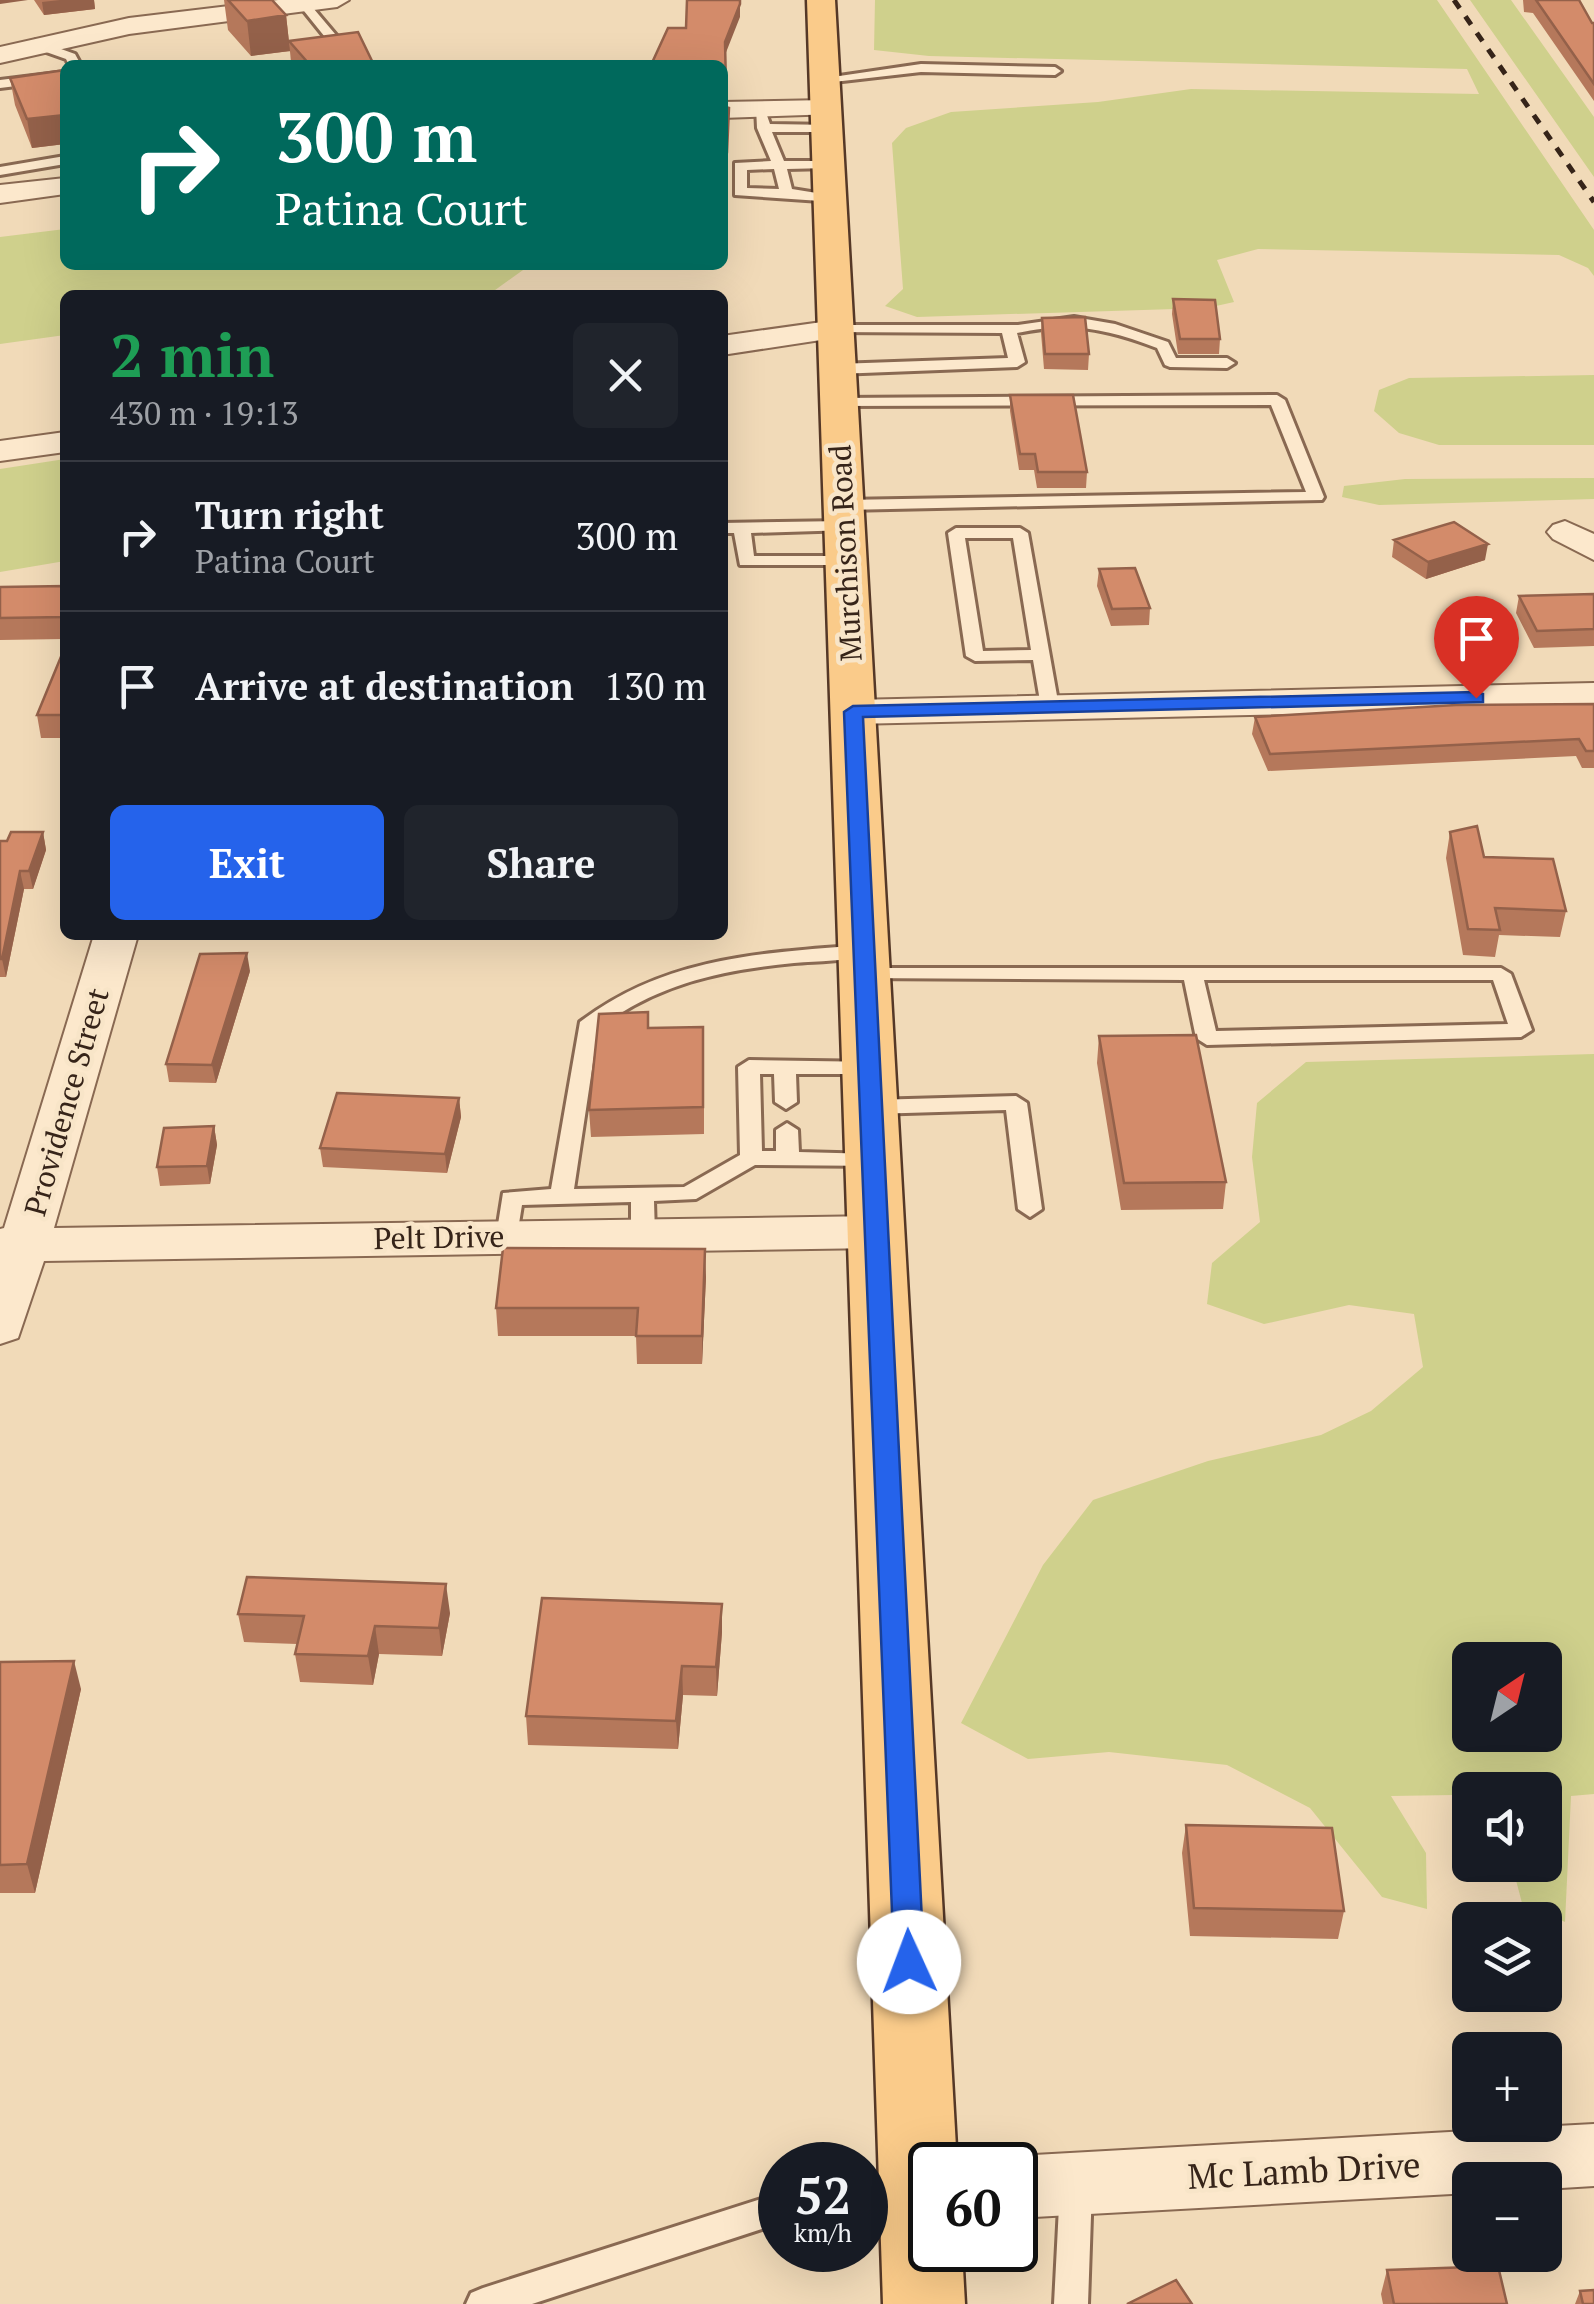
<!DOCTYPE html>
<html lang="en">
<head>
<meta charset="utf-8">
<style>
  body { margin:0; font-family:"PT Serif",serif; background:#20242c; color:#f1f3f6; height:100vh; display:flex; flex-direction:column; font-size:38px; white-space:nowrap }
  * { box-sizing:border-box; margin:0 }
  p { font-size:32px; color:#9ea1a6 }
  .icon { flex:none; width:55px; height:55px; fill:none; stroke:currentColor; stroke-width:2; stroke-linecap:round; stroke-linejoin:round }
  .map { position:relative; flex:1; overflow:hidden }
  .drawer { position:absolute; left:60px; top:290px; width:668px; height:650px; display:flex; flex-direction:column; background:#171b24; border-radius:15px; box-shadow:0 10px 40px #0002 }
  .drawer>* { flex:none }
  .banner { position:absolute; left:60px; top:60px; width:668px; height:210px; border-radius:15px; box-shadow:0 10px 40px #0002; background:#00695c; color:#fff; overflow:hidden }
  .needle { width:65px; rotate:35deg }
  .controls { position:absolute; left:1452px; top:1642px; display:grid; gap:20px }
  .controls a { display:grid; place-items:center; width:110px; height:110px; border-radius:15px; background:#171b24; box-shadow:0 10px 40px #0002; font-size:50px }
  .speed { position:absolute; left:758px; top:2142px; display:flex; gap:20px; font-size:50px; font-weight:700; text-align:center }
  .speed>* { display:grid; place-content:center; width:130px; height:130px; border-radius:50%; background:#171b24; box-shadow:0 10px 40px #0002; line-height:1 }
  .speed small { font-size:25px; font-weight:400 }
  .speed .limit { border:5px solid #111; border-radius:15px; background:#fff; color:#111 }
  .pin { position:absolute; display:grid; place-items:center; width:85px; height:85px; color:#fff; margin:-102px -42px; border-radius:50% 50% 50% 0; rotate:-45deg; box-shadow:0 0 10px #0007 }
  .pin .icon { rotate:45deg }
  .me { position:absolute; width:110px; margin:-55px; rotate:358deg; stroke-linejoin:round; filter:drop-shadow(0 0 8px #0008) }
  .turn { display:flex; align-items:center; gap:35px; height:210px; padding:0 50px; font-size:45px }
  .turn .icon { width:130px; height:130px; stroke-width:2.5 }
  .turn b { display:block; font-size:70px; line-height:85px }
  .round { display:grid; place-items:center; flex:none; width:105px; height:105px; border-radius:15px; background:#20242c }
  .summary { display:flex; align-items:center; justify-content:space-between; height:170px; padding:0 50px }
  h1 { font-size:60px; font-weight:600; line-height:75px; color:#1e9e55 }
  .button { display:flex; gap:20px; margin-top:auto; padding:20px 50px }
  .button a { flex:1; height:115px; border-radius:15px; background:#2563eb; color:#fff; font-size:40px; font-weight:600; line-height:115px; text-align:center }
  .button a+a { background:#20242c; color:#f1f3f6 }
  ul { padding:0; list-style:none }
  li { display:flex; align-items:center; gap:30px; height:150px; padding:0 50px; border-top:2px solid #363941 }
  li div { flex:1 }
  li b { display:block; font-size:38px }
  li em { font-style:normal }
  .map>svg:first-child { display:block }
</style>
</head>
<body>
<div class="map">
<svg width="1594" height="2304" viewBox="0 0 1594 2304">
  <rect width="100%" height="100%" fill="#f1dab8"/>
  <path fill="#cfd08c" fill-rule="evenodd" d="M 875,0 L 1437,0 L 1594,230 L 1594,276 L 1588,268 L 1559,255 L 1258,249 L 1217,260 L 1234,302 L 1207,308 L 917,317 L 885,306 L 903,289 L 892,143 L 906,128 L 951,112 L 1098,102 L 1191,89 L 1479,94 L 1467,69 L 929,56 L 874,50 Z
    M 1470,0 L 1511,0 L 1594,117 L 1594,177 Z
    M 65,229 L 65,265 L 530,265 L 491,293 L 478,295 L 65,295 L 65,335 L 0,344 L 0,237 Z
    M 1594,375 L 1594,445 L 1439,445 L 1399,433 L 1374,411 L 1379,390 L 1409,378 Z
    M 65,459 L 65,561 L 0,572 L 0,469 Z
    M 1594,478 L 1594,499 L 1379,505 L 1342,497 L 1344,486 L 1405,479 Z
    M 1594,1054 L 1594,1794 L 1571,1796 L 1565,1922 L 1522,1903 L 1512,1865 L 1545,1865 L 1545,1790 L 1470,1790 L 1470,1803 L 1453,1795 L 1391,1796 L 1426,1853 L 1427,1909 L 1382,1897 L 1310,1808 L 1227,1765 L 1109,1752 L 1028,1759 L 961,1723 L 1043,1565 L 1093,1500 L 1208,1461 L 1321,1435 L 1371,1411 L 1423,1367 L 1414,1314 L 1349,1305 L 1264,1324 L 1207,1304 L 1212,1263 L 1260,1222 L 1252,1157 L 1257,1103 L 1306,1062 ZM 1470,1660 L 1545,1660 L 1545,1735 L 1470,1735 Z"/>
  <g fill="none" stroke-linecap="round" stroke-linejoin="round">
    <defs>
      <path id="service" d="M 300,2 L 308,2 L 341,41 L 341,47 L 333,47 L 300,6 Z
        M 36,40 L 75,54 L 81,65 L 69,65 L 66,59 L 32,47 L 30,44 Z
        M 921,64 L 1055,67 L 1061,71 L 1055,75 L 921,72 L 825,83 L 819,79 Z
        M 65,72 L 65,80 L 0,88 L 0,80 Z
        M 756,107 L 764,107 L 770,124 L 832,125 L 832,131 L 827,132 L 772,132 L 784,161 L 833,161 L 833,167 L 828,168 L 787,169 L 792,189 L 835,196 L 835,202 L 735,195 L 735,163 L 771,161 L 757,128 ZM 774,169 L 779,189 L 747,188 L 747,170 Z
        M 65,156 L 65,164 L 0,175 L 0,167 Z
        M 1074,317 L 1115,324 L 1168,342 L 1176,358 L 1227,358 L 1235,363 L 1227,368 L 1170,367 L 1165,365 L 1157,348 C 1104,328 1072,322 1017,333 L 1025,362 L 1017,367 L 837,374 L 829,369 L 837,364 L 1008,358 L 1002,333 L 831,332 L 831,326 L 836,325 L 1018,325 Z
        M 1277,395 L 1285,400 L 1324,497 L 1322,500 L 844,510 L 836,505 L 844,500 L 1306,492 L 1271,405 L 834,406 L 834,400 L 839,398 Z
        M 844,521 L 850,522 L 850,530 L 751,533 L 754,556 L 851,556 L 853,560 L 845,565 L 740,565 L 734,533 L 722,533 L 722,523 Z
        M 1020,528 L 1028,533 L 1059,707 L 1050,712 L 1041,707 L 1033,660 L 975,661 L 966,656 L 948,533 L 956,528 ZM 965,538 L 1013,538 L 1031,650 L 983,651 Z
        M 864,945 L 874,951 L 871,955 C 846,961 819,961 794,963 C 721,970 656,984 598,1029 L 574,1189 L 684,1187 L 740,1155 L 738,1067 L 749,1060 L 878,1062 L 881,1067 L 870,1074 L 796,1074 L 797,1102 L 786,1109 L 775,1102 L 774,1074 L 760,1074 L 762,1151 L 776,1151 L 776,1130 L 787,1123 L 798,1130 L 799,1152 L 874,1154 L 882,1156 L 885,1161 L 882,1166 L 755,1165 L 696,1199 L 654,1201 L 655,1235 L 643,1243 L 631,1235 L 631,1202 L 522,1205 L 516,1242 L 500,1242 L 496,1237 L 503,1193 L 551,1189 L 580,1022 C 665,957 761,953 864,945 Z
        M 866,968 L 1501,968 L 1511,974 L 1532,1030 L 1521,1037 L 1207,1045 L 1196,1038 L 1184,980 L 859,978 L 856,974 ZM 1204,980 L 1493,980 L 1508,1024 L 1216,1031 Z
        M 1016,1096 L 1027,1103 L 1042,1209 L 1030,1217 L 1018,1209 L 1006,1110 L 872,1114 L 861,1107 L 872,1100 Z
        M 1076,2172 L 1087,2177 L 1092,2187 L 1088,2304 L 1054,2304 L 1060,2187 L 1065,2177 Z
        M 911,2178 L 922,2182 L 927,2193 L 922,2204 L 911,2208 L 865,2211 L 865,2181 Z
        M 780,2193 L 780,2223 L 532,2304 L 466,2304 L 471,2293 L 483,2288 Z"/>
      <path id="minor" d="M 278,0 L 349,0 L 337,7 L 129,34 L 0,63 L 0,47 L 129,18 Z
        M 826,100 L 835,102 L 839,108 L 835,114 L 722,118 L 722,102 Z
        M 65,178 L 65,194 L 0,203 L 0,185 Z
        M 836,320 L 847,322 L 852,329 L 847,336 L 722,355 L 722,336 Z
        M 65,432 L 65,452 L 0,461 L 0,441 Z
        M 1565,521 L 1594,534 L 1594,560 L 1553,539 L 1547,532 L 1553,525 Z
        M 1594,683 L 1594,707 L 853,724 L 839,720 L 834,712 L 839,704 L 853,700 Z
        M 94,935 L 138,935 L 54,1228 L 877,1216 L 894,1220 L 902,1232 L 894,1244 L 877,1248 L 44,1261 L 18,1338 L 0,1344 L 0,1229 L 4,1228 Z
        M 1594,2124 L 1594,2186 L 1545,2189 L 1545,2180 L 1470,2180 L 1470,2193 L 1015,2218 L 1015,2165 L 991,2165 L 1015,2156 Z"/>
      <path id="primary" d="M 807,0 L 835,0 L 957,2165 L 930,2165 L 930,2250 L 962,2250 L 965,2304 L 883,2304 Z"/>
    </defs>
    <use href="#service" stroke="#896952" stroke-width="6"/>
    <use href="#minor" stroke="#896952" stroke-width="4"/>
    <use href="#primary" stroke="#553827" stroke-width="5"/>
    <use href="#service" fill="#fce8cc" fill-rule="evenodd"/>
    <use href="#minor" fill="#fce8cc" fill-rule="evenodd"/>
    <use href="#primary" fill="#facb8a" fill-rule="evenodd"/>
    <path stroke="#362419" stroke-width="5" stroke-dasharray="10 10" stroke-linecap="butt" d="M 1454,0 L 1594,202"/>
  </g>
  <path fill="#b5785b" d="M 34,0 L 94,0 L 95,9 L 44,15 Z
    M 224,0 L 272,0 L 286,15 L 290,51 L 251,56 L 228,30 Z
    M 1523,0 L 1579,0 L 1592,23 L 1594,23 L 1594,101 L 1533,13 L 1524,12 Z
    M 289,41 L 374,65 L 294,65 L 291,62 Z
    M 65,70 L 65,144 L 32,148 L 15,105 L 10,78 Z
    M 722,106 L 729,108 L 727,166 L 722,166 Z
    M 1173,299 L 1220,339 L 1219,354 L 1178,354 L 1172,314 Z
    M 1042,318 L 1089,354 L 1088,370 L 1044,369 L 1041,333 Z
    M 1010,395 L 1087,472 L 1086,488 L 1037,488 L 1034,470 L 1019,470 L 1010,411 Z
    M 1394,540 L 1485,560 L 1426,579 L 1392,557 Z
    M 1099,569 L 1150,608 L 1149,625 L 1111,626 L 1097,586 Z
    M 65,586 L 65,639 L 0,640 L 0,587 Z
    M 1594,594 L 1594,646 L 1534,648 L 1516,613 L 1519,596 Z
    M 65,647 L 65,738 L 41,738 L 37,715 Z
    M 1594,704 L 1594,768 L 1582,768 L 1576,756 L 1268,771 L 1252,734 L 1255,717 Z
    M 43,832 L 46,850 L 33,889 L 24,889 L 6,977 L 0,977 L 0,841 L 7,841 Z
    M 1450,832 L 1484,857 L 1566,911 L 1560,937 L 1499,935 L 1495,957 L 1463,955 L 1446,858 Z
    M 250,971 L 216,1083 L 169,1082 L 166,1064 Z
    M 649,1028 L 704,1054 L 704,1134 L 591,1137 L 589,1110 Z
    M 1099,1036 L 1226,1182 L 1223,1209 L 1121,1210 L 1097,1063 Z
    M 459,1098 L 461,1117 L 447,1173 L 323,1167 L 320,1148 Z
    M 214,1126 L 217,1145 L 210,1184 L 160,1186 L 157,1167 Z
    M 706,1277 L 702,1364 L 637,1364 L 636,1336 L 498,1336 L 496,1308 Z
    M 450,1613 L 442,1656 L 379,1654 L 373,1685 L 300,1682 L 295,1654 L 297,1644 L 244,1642 L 238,1614 Z
    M 722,1632 L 717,1696 L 683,1695 L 678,1749 L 528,1745 L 526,1716 Z
    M 0,1662 L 81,1689 L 35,1893 L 0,1893 Z
    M 1186,1825 L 1344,1911 L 1338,1939 L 1190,1936 L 1182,1853 Z
    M 1387,2270 L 1507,2304 L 1383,2304 L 1381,2294 Z
    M 1580,2291 L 1594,2304 L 1575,2304 Z"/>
  <path fill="#94614a" d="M 0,0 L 28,0 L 0,4 Z
    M 60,0 L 94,0 L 95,9 L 44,15 L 42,2 Z
    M 740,4 L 740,17 L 725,55 L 725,42 Z
    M 286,15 L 290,51 L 251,56 L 247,21 Z
    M 726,85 L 726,98 L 722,100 L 722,86 Z
    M 65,115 L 65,144 L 32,148 L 27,119 Z
    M 1488,544 L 1485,560 L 1426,579 L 1428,562 Z
    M 43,832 L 46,850 L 33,889 L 29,871 Z
    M 20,871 L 24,889 L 6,977 L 2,959 Z
    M 247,953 L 250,971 L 216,1083 L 212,1065 Z
    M 459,1098 L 461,1117 L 447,1173 L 445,1154 Z
    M 214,1126 L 217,1145 L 210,1184 L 207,1166 Z
    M 705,1249 L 706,1277 L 702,1364 L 702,1336 Z
    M 446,1584 L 450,1613 L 442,1656 L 439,1628 Z
    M 722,1604 L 722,1632 L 717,1696 L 716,1667 Z
    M 375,1626 L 379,1654 L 373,1685 L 368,1656 Z
    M 74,1661 L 81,1689 L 35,1893 L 27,1864 Z
    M 682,1666 L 683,1695 L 678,1749 L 676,1721 Z"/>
  <path fill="#d38b6a" stroke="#94614a" stroke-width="2.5" d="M 228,0 L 272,0 L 286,15 L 247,21 Z
    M 687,0 L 740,0 L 740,4 L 725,42 L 726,85 L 722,86 L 722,65 L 651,65 L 668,28 L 686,28 Z
    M 1536,0 L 1579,0 L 1592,23 L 1594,23 L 1594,84 Z
    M 358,32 L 374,65 L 310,65 L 289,41 Z
    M 65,70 L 65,115 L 27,119 L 10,78 Z
    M 722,106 L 729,108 L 727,152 L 722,152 Z
    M 1173,299 L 1215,300 L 1220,339 L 1180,339 Z
    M 1085,317 L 1089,354 L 1045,354 L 1042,318 Z
    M 1010,395 L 1073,395 L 1087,472 L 1038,472 L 1035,454 L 1020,454 Z
    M 1454,522 L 1488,544 L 1428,562 L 1394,540 Z
    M 1135,568 L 1150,608 L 1112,609 L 1099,569 Z
    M 65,586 L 65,617 L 0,618 L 0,587 Z
    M 1594,594 L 1594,629 L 1537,631 L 1519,596 Z
    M 65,647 L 65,715 L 37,715 Z
    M 1594,704 L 1594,751 L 1586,751 L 1579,739 L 1270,754 L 1255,717 L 1456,705 Z
    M 1477,826 L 1484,857 L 1553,859 L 1566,911 L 1495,908 L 1500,930 L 1468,929 L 1450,832 Z
    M 11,832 L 43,832 L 29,871 L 20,871 L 2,959 L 0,959 L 0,841 L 7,841 Z
    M 247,953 L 212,1065 L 166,1064 L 200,954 Z
    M 648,1012 L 648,1028 L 703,1027 L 703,1107 L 589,1110 L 599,1014 Z
    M 1196,1035 L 1226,1182 L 1124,1183 L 1099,1036 Z
    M 337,1093 L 459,1098 L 445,1154 L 320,1148 Z
    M 214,1126 L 207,1166 L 157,1167 L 164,1128 Z
    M 503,1248 L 705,1249 L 702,1336 L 636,1336 L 638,1308 L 496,1308 Z
    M 247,1577 L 446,1584 L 439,1628 L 375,1626 L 368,1656 L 295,1654 L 304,1616 L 238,1614 Z
    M 542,1598 L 722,1604 L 716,1667 L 682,1666 L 676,1721 L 526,1716 Z
    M 74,1661 L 27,1864 L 0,1865 L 0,1662 Z
    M 1186,1825 L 1332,1828 L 1344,1911 L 1194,1908 Z
    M 1498,2266 L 1507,2304 L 1394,2304 L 1387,2270 Z
    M 1176,2280 L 1192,2304 L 1127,2304 Z
    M 1594,2290 L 1594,2304 L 1583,2304 L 1580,2291 Z"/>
  <path fill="#2563eb" stroke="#184099" stroke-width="2.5" d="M 1476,692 L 1483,694 L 1483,702 L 863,717 L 924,1962 L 920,1971 L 909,1975 L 898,1971 L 894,1962 L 844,712 L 853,706 Z"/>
  <g text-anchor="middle" stroke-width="9" stroke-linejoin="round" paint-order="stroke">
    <g font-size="30" fill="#362419" stroke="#f8e5c8">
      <text transform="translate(846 553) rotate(-93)" y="10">Murchison Road</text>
      <text transform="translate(67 1102) rotate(-74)" y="10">Providence Street</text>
      <text transform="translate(439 1238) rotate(-1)" y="10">Pelt Drive</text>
    </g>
    <g font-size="35" fill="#362419" stroke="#f8e5c8">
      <text transform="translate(1304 2171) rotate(-3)" y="12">Mc Lamb Drive</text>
    </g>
  </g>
</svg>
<div class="controls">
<a><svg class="needle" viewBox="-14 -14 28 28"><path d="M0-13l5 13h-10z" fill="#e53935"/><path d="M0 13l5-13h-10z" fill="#9ea1a6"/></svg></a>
<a><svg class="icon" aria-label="sound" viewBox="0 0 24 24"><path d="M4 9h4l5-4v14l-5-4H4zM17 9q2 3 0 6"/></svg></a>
<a><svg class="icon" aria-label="layers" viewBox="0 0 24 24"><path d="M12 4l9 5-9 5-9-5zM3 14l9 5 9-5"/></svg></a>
<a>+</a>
<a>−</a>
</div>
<div class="speed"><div>52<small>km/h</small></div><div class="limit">60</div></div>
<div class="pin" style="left:1476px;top:698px;background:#d93025"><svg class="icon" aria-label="arrive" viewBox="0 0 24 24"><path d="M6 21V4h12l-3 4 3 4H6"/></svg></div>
<svg class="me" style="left:909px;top:1962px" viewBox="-20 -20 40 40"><circle r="19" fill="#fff"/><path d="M0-13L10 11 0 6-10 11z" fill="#2563eb"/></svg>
<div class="banner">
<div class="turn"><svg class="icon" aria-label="right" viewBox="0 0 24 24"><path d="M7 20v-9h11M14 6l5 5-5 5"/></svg><div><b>300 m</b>Patina Court</div></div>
</div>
<section class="drawer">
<div class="summary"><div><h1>2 min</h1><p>430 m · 19:13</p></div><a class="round"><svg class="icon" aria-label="close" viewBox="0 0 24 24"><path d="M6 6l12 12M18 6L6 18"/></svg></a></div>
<ul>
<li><svg class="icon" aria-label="right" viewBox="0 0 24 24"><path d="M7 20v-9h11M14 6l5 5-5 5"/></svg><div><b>Turn right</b><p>Patina Court</p></div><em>300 m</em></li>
<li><svg class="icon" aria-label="arrive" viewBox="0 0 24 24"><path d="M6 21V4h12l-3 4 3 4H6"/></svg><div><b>Arrive at destination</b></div><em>130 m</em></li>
</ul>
<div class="button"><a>Exit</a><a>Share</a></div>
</section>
</div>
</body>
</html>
